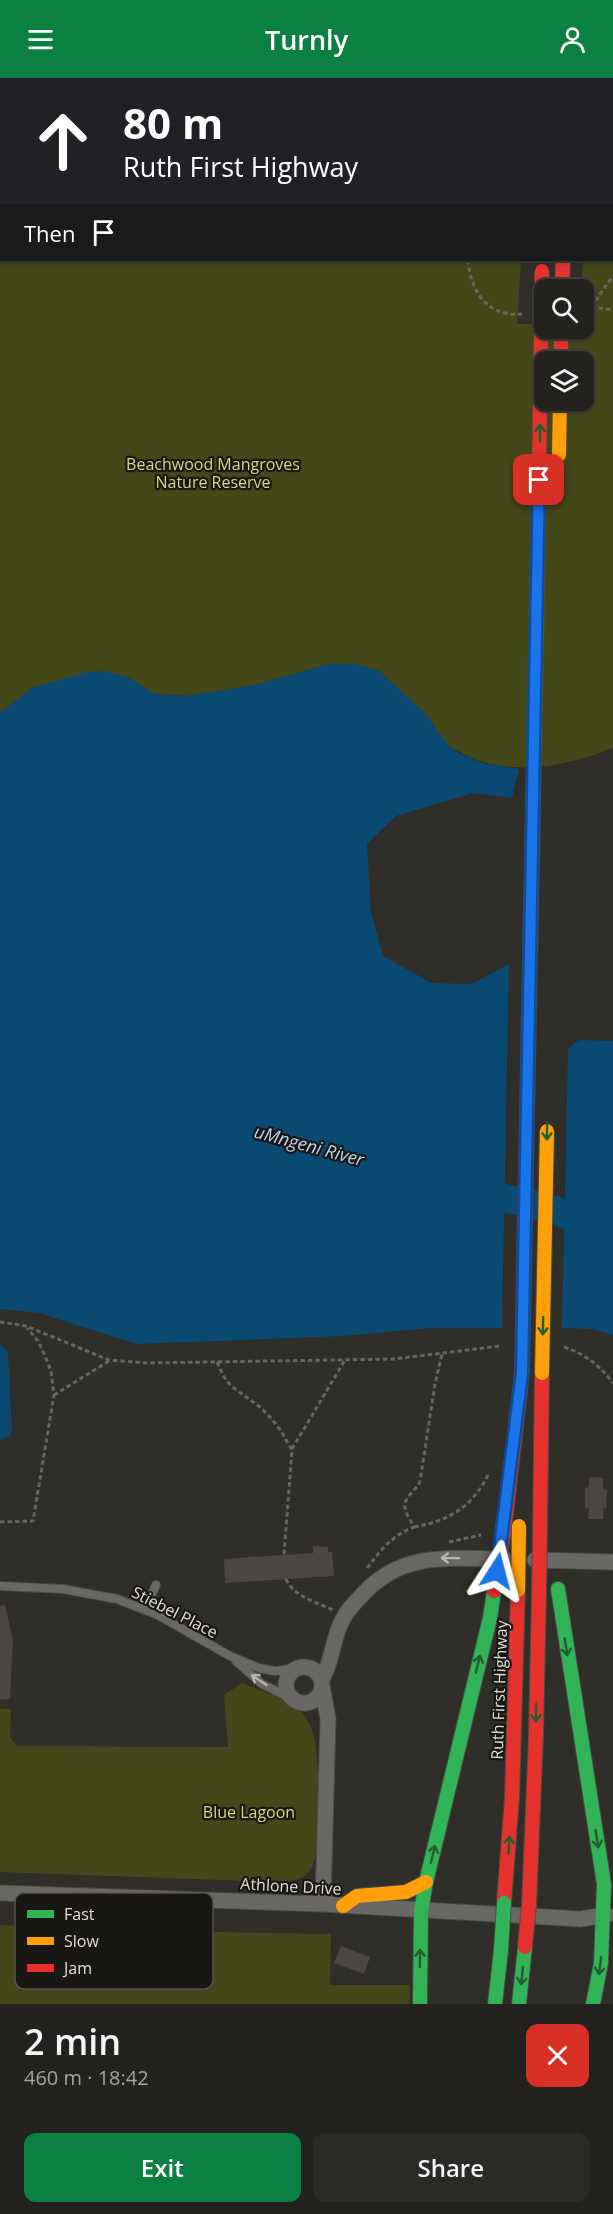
<!DOCTYPE html>
<html lang="en">
<head>
<meta charset="utf-8">
<style>
  body { margin:0; font-family:"Open Sans",sans-serif; background:#2b2a27; color:#f1f3f6; height:100vh; display:flex; flex-direction:column; font-size:22px; white-space:nowrap }
  * { box-sizing:border-box; margin:0 }
  p { font-size:20px; color:#a3a4a4 }
  .icon { flex:none; width:33px; height:33px; fill:none; stroke:currentColor; stroke-width:2; stroke-linecap:round; stroke-linejoin:round }
  .map { position:relative; height:1926px; overflow:hidden }
  .drawer { display:flex; flex-direction:column; background:#23221e; flex:1 }
  .drawer>* { flex:none }
  .top-card { position:absolute; left:0px; top:0px; width:614px; height:183px; box-shadow:0 2px 4px #0004,0 0 0 2px #403f3c; background:#202124; color:#fff; overflow:hidden }
  .controls { position:absolute; left:534px; top:201px; display:grid; gap:12px }
  .controls a { display:grid; place-items:center; width:60px; height:60px; border-radius:12px; background:#23221e; box-shadow:0 2px 4px #0004,0 0 0 2px #403f3c; font-size:30px }
  .pin { position:absolute; display:grid; place-items:center; width:51px; height:51px; color:#fff; margin:-26px; border-radius:12px; box-shadow:0 3px 9px #0006 }
  .me { position:absolute; width:66px; margin:-33px; rotate:9deg; stroke-linejoin:round; filter:drop-shadow(0 0 4px #0008) }
  .turn { display:flex; align-items:center; gap:21px; height:126px; padding:0 24px; font-size:27px }
  .turn .icon { width:78px; height:78px; stroke-width:2.5 }
  .turn b { display:block; font-size:42px; line-height:51px }
  .then { display:flex; align-items:center; height:57px; padding:0 24px; background:#0003; gap:12px; font-size:22px }
  .round { display:grid; place-items:center; flex:none; width:63px; height:63px; border-radius:12px; background:#2b2a27 }
  .overview { display:flex; align-items:center; justify-content:space-between; height:102px; padding:0 24px }
  h1 { font-size:36px; font-weight:600; line-height:45px }
  .action { display:flex; gap:12px; margin-top:auto; padding:12px 24px }
  .action a { flex:1; height:69px; border-radius:12px; background:#0b8043; color:#fff; font-size:24px; font-weight:600; line-height:69px; text-align:center }
  .action a+a { background:#2b2a27; color:#f1f3f6 }
  header { display:flex; justify-content:space-between; align-items:center; height:78px; padding:0 24px; background:#0b8043; color:#fff; font-size:27px; font-weight:600 }
  .map>svg:first-child { display:block }
</style>
</head>
<body>
<header><svg class="icon" aria-label="menu" viewBox="0 0 24 24"><path d="M4 6h16M4 12h16M4 18h16"/></svg>Turnly<svg class="icon" aria-label="person" viewBox="0 0 24 24"><circle cx="12" cy="8" r="4"/><path d="M4 21q1-7 8-7t8 7"/></svg></header>
<div class="map">
<svg width="613" height="1926" viewBox="0 0 613 1926">
  <rect width="100%" height="100%" fill="#2f2e28"/>
  <path fill="#444819" fill-rule="evenodd" d="M 17,0 L 501,0 L 501,1 L 16,1 Z
    M 597,0 L 613,0 L 613,670 C 605,672 599,676 591,678 C 543,693 492,697 448,667 L 379,593 L 329,586 L 255,607 L 188,618 L 32,610 L 0,635 L 0,22 L 1,21 L 2,182 L 521,182 L 517,246 L 544,246 L 544,250 L 584,250 L 584,212 L 581,211 L 583,182 L 612,182 L 612,2 ZM 544,284 L 584,284 L 584,322 L 544,322 Z
    M 242,1605 C 253,1610 289,1622 297,1628 C 302,1633 309,1645 312,1652 C 320,1674 322,1768 312,1789 C 305,1803 290,1803 276,1804 L 0,1794 L 0,1631 L 11,1631 L 10,1659 L 17,1668 L 228,1669 L 224,1617 Z
    M 0,1847 L 160,1853 L 331,1856 L 330,1907 L 410,1907 L 409,1926 L 0,1926 Z"/>
  <path fill="#094972" d="M 329,586 L 356,586 L 379,593 L 425,635 L 448,667 L 459,675 L 483,685 L 519,691 L 512,720 L 473,715 L 396,738 L 367,766 L 371,833 L 383,878 L 432,905 L 471,906 L 509,886 L 502,1250 L 430,1250 L 344,1258 L 136,1266 L 39,1235 L 0,1231 L 0,635 L 32,610 L 87,594 L 106,593 L 128,599 L 155,616 L 188,618 L 255,607 Z
    M 579,962 L 613,963 L 613,1257 L 591,1251 L 562,1250 L 568,970 Z
    M 0,1265 L 8,1274 L 12,1353 L 9,1358 L 0,1363 Z"/>
  <g fill="none" stroke-linecap="round" stroke-linejoin="round">
    <path stroke="#094972" stroke-width="28" d="M 466,1111 L 553,1131 L 613,1160"/>
  </g>
  <path fill="#494644" d="M 589,1399 L 603,1400 L 603,1410 L 607,1412 L 606,1431 L 603,1430 L 603,1441 L 588,1441 L 589,1430 L 585,1431 L 585,1410 L 589,1409 Z
    M 313,1468 L 328,1469 L 328,1474 L 332,1474 L 334,1498 L 225,1505 L 224,1481 L 313,1475 Z
    M 5,1527 L 13,1562 L 10,1621 L 0,1621 L 0,1528 Z
    M 341,1868 L 370,1879 L 364,1896 L 334,1885 Z"/>
  <g fill="none" stroke-linecap="round" stroke-linejoin="round">
    <defs>
      <path id="lane" d="M 0,1508 L 63,1511 L 117,1521 L 158,1537 L 230,1578 L 259,1590 L 275,1593 L 294,1591
        M 145,1531 L 156,1507
        M 236,1583 L 262,1606 L 291,1620"/>
      <path id="street" d="M 535,1482 L 613,1484
        M286 1607a18 18 0 1 1 36 0a18 18 0 1 1-36 0Z
        M 322,1601 C 333,1583 332,1560 343,1541 C 348,1531 356,1523 363,1516 C 404,1472 450,1481 505,1481
        M 322,1607 L 328,1641 L 323,1826
        M 0,1815 L 323,1826 L 580,1841 L 607,1837"/>
      <path id="fast" d="M 0,8 L 2,6
        M 558,1511 L 604,1806 L 601,1885 L 593,1926
        M 420,1926 L 421,1833 L 426,1804 L 490,1540 L 494,1513
        M 495,1926 L 501,1872
        M 519,1926 L 525,1869"/>
      <path id="slow" d="M 517,0 L 517,2
        M 580,0 L 580,2
        M 343,1828 L 357,1818 L 406,1814 L 426,1804"/>
      <path id="jam" d="M 546,0 L 546,2
        M 562,212 L 563,182
        M 561,250 L 561,284
        M 504,1453 L 522,1295
        M 540,1453 L 542,1295
        M 504,1825 L 512,1719 L 518,1512
        M 529,1827 L 536,1658 L 539,1513"/>
    </defs>
    <use href="#lane" stroke="#4b4a45" stroke-width="10"/>
    <use href="#street" stroke="#4b4a45" stroke-width="17"/>
    <use href="#fast" stroke="#4b4a45" stroke-width="16"/>
    <use href="#slow" stroke="#4b4a45" stroke-width="16"/>
    <use href="#jam" stroke="#4b4a45" stroke-width="16"/>
    <path stroke="#666562" stroke-width="3" stroke-dasharray="4.5 3" stroke-linecap="butt" d="M 482,0 L 483,2
      M 468,182 C 471,213 486,239 522,236
      M 591,229 L 613,232
      M 584,231 L 591,229 L 613,198
      M 0,1244 L 26,1248 L 109,1282 L 147,1285 L 394,1281 L 500,1268
      M 564,1269 C 585,1276 599,1287 613,1305
      M 217,1284 L 224,1299 L 231,1308 L 260,1329 L 271,1340 L 281,1353 L 292,1372 L 284,1477
      M 54,1317 L 109,1283
      M 292,1371 L 345,1282
      M 0,1444 L 33,1443 L 54,1317 L 51,1293 L 45,1278 L 38,1263 L 27,1250
      M 414,1449 C 449,1443 472,1429 488,1397
      M 449,1464 L 481,1457
      M 367,1490 C 381,1472 391,1458 414,1449 C 411,1443 406,1436 405,1430 C 402,1421 417,1412 420,1403 L 435,1306 L 442,1276
      M 286,1501 C 293,1518 316,1524 333,1532"/>
    <use href="#lane" stroke="#6a6864" stroke-width="8"/>
    <use href="#street" stroke="#6a6864" stroke-width="15"/>
    <use href="#fast" stroke="#30b455" stroke-width="14"/>
    <use href="#slow" stroke="#ff9f0a" stroke-width="14"/>
    <use href="#jam" stroke="#e5322d" stroke-width="14"/>
    <defs>
      <path id="fast-bridge" d="M 527,1036 L 537,526
        M 501,1872 L 504,1825"/>
      <path id="slow-bridge" d="M 559,377 L 560,322
        M 542,1295 L 547,1053
        M 518,1512 L 519,1448"/>
      <path id="jam-bridge" d="M 537,526 L 542,193
        M 522,1295 L 527,1036
        M 494,1513 L 504,1453
        M 539,1513 L 540,1453
        M 525,1869 L 529,1827"/>
    </defs>
    <use href="#fast-bridge" stroke="#4b4a45" stroke-width="16" stroke-linecap="butt"/>
    <use href="#slow-bridge" stroke="#4b4a45" stroke-width="16" stroke-linecap="butt"/>
    <use href="#jam-bridge" stroke="#4b4a45" stroke-width="16" stroke-linecap="butt"/>
    <use href="#fast-bridge" stroke="#30b455" stroke-width="14"/>
    <use href="#slow-bridge" stroke="#ff9f0a" stroke-width="14"/>
    <use href="#jam-bridge" stroke="#e5322d" stroke-width="14"/>
  </g>
  <defs><path id="oneway-shaft" d="M-6 0H5M1.5-3L5.5 0L1.5 3" fill="none" stroke-width="1.6" stroke-linecap="round" stroke-linejoin="round" transform="scale(1.5)"/></defs>
  <g stroke="#235e31">
    <use href="#oneway-shaft" transform="translate(540 355) rotate(-89)"/>
    <use href="#oneway-shaft" transform="translate(547 1053) rotate(91)"/>
    <use href="#oneway-shaft" transform="translate(543 1248) rotate(91)"/>
    <use href="#oneway-shaft" transform="translate(566 1569) rotate(81)"/>
    <use href="#oneway-shaft" transform="translate(478 1586) rotate(-76)"/>
    <use href="#oneway-shaft" transform="translate(536 1635) rotate(91)"/>
    <use href="#oneway-shaft" transform="translate(597 1761) rotate(81)"/>
    <use href="#oneway-shaft" transform="translate(509 1767) rotate(-87)"/>
    <use href="#oneway-shaft" transform="translate(433 1776) rotate(-76)"/>
    <use href="#oneway-shaft" transform="translate(420 1880) rotate(-89)"/>
    <use href="#oneway-shaft" transform="translate(600 1888) rotate(98)"/>
    <use href="#oneway-shaft" transform="translate(522 1898) rotate(96)"/>
  </g>
  <g stroke="#b7b5af">
    <use href="#oneway-shaft" transform="translate(450 1480) rotate(-179)"/>
    <use href="#oneway-shaft" transform="translate(259 1602) rotate(-146)"/>
  </g>
  <g fill="none" stroke-linecap="round" stroke-linejoin="round">
    <defs>
      <path id="route" d="M 497,1493 L 522,1295 L 539,402"/>
    </defs>
    <use href="#route" stroke="#114b97" stroke-width="15"/>
    <use href="#route" stroke="#1a73e8" stroke-width="10"/>
  </g>
  <g text-anchor="middle" stroke-width="4.5" stroke-linejoin="round" paint-order="stroke">
    <g font-size="16" fill="#d2de78" stroke="#191713">
      <text x="213" y="392">Beachwood Mangroves<tspan x="213" dy="18">Nature Reserve</tspan></text>
      <text x="249" y="1740">Blue Lagoon</text>
    </g>
    <g font-size="16" fill="#e0ded7" stroke="#191713">
      <text transform="translate(175 1534) rotate(27)" y="6">Stiebel Place</text>
      <text transform="translate(499 1612) rotate(-88)" y="6">Ruth First Highway</text>
      <text transform="translate(291 1808) rotate(3)" y="6">Athlone Drive</text>
    </g>
    <g font-size="18" font-style="italic" fill="#b7d6f2" stroke="#191713">
      <text transform="translate(309 1068) rotate(15)" y="6">uMngeni River</text>
    </g>
  </g>
  <rect x="15" y="1815" width="198" height="96" rx="9" fill="#191713" stroke="#55534e" stroke-width="1.5"/>
  <rect x="27" y="1832" width="27" height="8" fill="#30b455"/>
  <rect x="27" y="1859" width="27" height="8" fill="#ff9f0a"/>
  <rect x="27" y="1886" width="27" height="8" fill="#e5322d"/>
  <g font-size="16" fill="#e0ded7">
    <text x="64" y="1842">Fast</text>
    <text x="64" y="1869">Slow</text>
    <text x="64" y="1896">Jam</text>
  </g>
</svg>
<div class="controls">
<a><svg class="icon" aria-label="search" viewBox="0 0 24 24"><circle cx="10" cy="10" r="6"/><path d="M15 15l6 6"/></svg></a>
<a><svg class="icon" aria-label="layers" viewBox="0 0 24 24"><path d="M12 4l9 5-9 5-9-5zM3 14l9 5 9-5"/></svg></a>
</div>
<div class="pin" style="left:539px;top:402px;background:#d93025"><svg class="icon" aria-label="arrive" viewBox="0 0 24 24"><path d="M6 21V4h12l-3 4 3 4H6"/></svg></div>
<svg class="me" style="left:497px;top:1493px" viewBox="-20 -20 40 40"><path d="M0-17L14 15 0 8-14 15z" fill="#1a73e8" stroke="#fff" stroke-width="4"/></svg>
<div class="top-card">
<div class="turn"><svg class="icon" aria-label="ahead" viewBox="0 0 24 24"><path d="M12 20V5M6 11l6-6 6 6"/></svg><div><b>80 m</b>Ruth First Highway</div></div>
<div class="then">Then<svg class="icon" aria-label="arrive" viewBox="0 0 24 24"><path d="M6 21V4h12l-3 4 3 4H6"/></svg></div>
</div>
</div>
<section class="drawer">
<div class="overview"><div><h1>2 min</h1><p>460 m · 18:42</p></div><a class="round" style="background:#d93025;color:#fff"><svg class="icon" aria-label="close" viewBox="0 0 24 24"><path d="M6 6l12 12M18 6L6 18"/></svg></a></div>
<div class="action"><a>Exit</a><a>Share</a></div>
</section>
</body>
</html>
